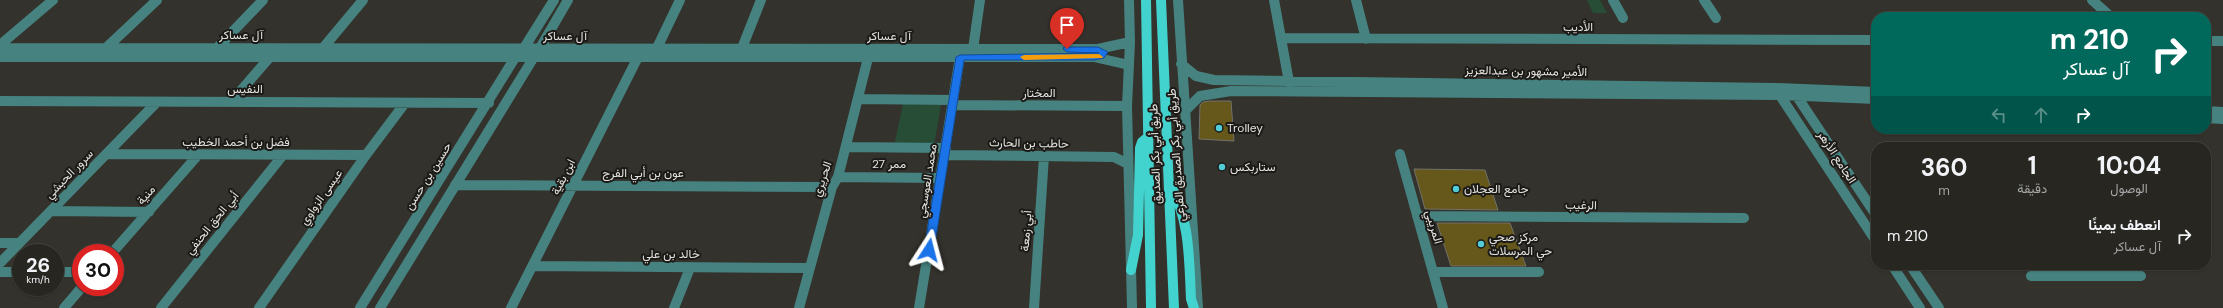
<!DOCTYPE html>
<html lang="ar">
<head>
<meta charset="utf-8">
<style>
  body { margin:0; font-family:"DM Sans",Vazirmatn,sans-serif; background:#2f2e2a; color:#f1f3f6; direction:rtl; height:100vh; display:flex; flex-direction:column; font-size:15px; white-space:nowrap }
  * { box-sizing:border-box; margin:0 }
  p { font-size:13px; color:#a4a5a5 }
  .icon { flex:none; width:22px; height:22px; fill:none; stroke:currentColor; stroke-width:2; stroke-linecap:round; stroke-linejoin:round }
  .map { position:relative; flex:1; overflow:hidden; direction:ltr }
  .sheet { position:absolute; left:1871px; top:142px; width:340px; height:128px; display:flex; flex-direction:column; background:#272621; border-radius:16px; box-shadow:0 1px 3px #0004,0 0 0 1px #43433f; direction:rtl }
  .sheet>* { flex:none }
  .guide { position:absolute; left:1871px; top:12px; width:340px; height:122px; border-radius:16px; box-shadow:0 1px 3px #0004,0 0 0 1px #43433f; direction:rtl; background:#00695c; color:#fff; overflow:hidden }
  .speed { position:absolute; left:12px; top:244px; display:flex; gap:8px; font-size:20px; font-weight:700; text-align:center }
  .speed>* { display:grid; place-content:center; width:52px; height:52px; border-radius:50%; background:#272621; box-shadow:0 1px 3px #0004,0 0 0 1px #43433f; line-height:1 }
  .speed small { font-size:10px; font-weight:400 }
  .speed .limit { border:6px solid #d22; background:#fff; color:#111 }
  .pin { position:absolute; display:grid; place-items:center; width:34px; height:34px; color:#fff; margin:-41px -17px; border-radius:50% 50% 50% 0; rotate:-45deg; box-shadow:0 0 4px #0007 }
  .pin .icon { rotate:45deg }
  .me { position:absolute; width:44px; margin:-22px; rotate:9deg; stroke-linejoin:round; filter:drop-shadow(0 0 3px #0008) }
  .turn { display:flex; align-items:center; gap:14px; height:84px; padding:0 16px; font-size:18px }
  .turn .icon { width:52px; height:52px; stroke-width:2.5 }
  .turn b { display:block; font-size:28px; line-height:34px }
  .lanes { display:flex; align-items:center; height:38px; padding:0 16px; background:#0003; justify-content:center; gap:20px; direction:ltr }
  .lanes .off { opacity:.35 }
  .eta { display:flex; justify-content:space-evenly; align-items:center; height:68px; text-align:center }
  .eta b { font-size:24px; font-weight:700; line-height:28px }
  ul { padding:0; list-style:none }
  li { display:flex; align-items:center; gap:12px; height:52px; padding:0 16px }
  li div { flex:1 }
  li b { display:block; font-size:15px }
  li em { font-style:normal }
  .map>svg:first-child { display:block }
</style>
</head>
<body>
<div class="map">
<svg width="2223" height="308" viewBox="0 0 2223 308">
  <rect width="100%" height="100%" fill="#34322c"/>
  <path fill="#274d37" d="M 1587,0 L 1600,0 L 1607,13 L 1593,13 Z
    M 903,104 L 941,105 L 934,146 L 894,146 Z"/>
  <path fill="#66571a" stroke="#72716a" d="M 1210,101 L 1231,101 L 1234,141 L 1199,139 L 1200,105 L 1203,102 Z
    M 1414,169 L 1485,170 L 1498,210 L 1425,209 Z
    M 1437,223 L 1510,223 L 1526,266 L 1451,266 Z"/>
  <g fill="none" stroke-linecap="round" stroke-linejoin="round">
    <path stroke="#468380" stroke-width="10" d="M 1129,0 L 1130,42 L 1127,106 L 1132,308
      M 1178,0 L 1198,308
      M 1274,0 L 1289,82
      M 1356,0 L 1366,39
      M 1613,0 L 1623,18
      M 1704,0 L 1716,18
      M 2092,0 L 2111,17
      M 1281,38 L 1876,40
      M 2206,41 L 2223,41
      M 0,45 L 53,0
      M 218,47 L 263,0
      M 0,48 L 1098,49 L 1130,42
      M 106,48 L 157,0
      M 323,48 L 363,0
      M 524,48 L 554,0
      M 540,48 L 568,0
      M 657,48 L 680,0
      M 742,48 L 761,0
      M 973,49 L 980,0
      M 0,57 L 1094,57 L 1129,65
      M 1181,64 L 1196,76 L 1214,80 L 1775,88 L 1876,92
      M 1777,91 L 1876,241
      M 1794,92 L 1876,215
      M 858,99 L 952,100
      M 0,101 L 489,103
      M 231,102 L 270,57
      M 952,105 L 1127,106
      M 1186,110 L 1200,96 L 1231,91 L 1780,95 L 1876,99
      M 2206,111 L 2223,112
      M 2206,118 L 2223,119
      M 846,147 L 946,148
      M 107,154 L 366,155
      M 1400,154 L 1443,308
      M 944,155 L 1114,157 L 1128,164
      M 838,177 L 940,178
      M 455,185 L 832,187
      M 51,211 L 149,212
      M 1417,216 L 1744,218
      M 0,243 L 19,243
      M 112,253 L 198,155
      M 0,263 L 157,102
      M 1892,265 L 1920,308
      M 1910,265 L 1939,308
      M 533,266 L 810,268
      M 0,272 L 21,272
      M 55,272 L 81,272
      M 1433,272 L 1539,272
      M 2031,276 L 2141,276
      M 64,308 L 82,287
      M 161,308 L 283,155
      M 259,308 L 366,155 L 405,103
      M 360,308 L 516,56
      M 380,308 L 534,57
      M 511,308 L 638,57
      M 674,308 L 690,268
      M 799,308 L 832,187 L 838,177 L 868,58
      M 919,308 L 960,57
      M 1034,308 L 1044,156"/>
    <path stroke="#43d3ce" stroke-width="10" d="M 1146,0 L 1151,308
      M 1161,0 L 1174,308
      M 1169,182 C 1190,219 1189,258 1191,299 L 1194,308
      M 1131,270 L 1138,235 L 1140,148 L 1142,142 L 1148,137"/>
  </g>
  <path fill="#1a73e8" stroke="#114b97" d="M 1064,47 L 1098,47 L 1108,52 L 1104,58 L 1094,60 L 964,60 L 934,250 L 932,253 L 925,253 L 924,250 L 956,57 L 960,55 L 1099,53 L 1067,52 L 1063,49 Z"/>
  <path fill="#f59e0b" d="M 1099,54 L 1103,57 L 1102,58 L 1024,60 L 1020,57 L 1024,55 Z"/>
  <g fill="#52ccd6" stroke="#1b1a17" stroke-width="1.5">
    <circle cx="1219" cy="128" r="4"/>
    <circle cx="1222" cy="167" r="4"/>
    <circle cx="1456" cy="189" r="4"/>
    <circle cx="1481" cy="244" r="4"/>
  </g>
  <g text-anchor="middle" stroke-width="4" stroke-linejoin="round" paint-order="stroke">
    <g font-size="12" fill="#e4e3df" stroke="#1b1a17">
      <text x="1578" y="31">الأديب</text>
      <text x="241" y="39">آل عساكر</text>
      <text x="565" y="40">آل عساكر</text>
      <text x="889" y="40">آل عساكر</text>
      <text transform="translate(1526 71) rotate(1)" y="4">الأمير مشهور بن عبدالعزيز</text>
      <text x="245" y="93">النفيس</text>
      <text x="1039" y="97">المختار</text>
      <text x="236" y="146">فضل بن أحمد الخطيب</text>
      <text transform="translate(1029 143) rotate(1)" y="4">حاطب بن الحارث</text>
      <text transform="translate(1155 154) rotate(-92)" y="4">طريق أبي بكر الصديق</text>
      <text transform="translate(1176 155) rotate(-94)" y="4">طريق أبي بكر الصديق الفرعي</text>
      <text transform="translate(1837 157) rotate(57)" y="4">الجامع الأزهر</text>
      <text x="889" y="168">ممر 27</text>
      <text x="643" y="177">عون بن أبي الفرج</text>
      <text transform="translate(69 174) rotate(-46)" y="4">سرور الحبشي</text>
      <text transform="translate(428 176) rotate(-58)" y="4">حسين بن حسن</text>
      <text transform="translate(563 177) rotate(-63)" y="4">ابن بقية</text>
      <text transform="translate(822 179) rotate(-71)" y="4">الحريري</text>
      <text transform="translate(927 181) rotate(-81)" y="4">محمد العوسجي</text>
      <text transform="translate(146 195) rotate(-49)" y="4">منية</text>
      <text transform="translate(321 197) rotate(-55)" y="4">عيسى الزواوي</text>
      <text transform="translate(1581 205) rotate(1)" y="4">الرغيب</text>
      <text transform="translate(212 223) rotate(-51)" y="4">أبي الحق الحنفي</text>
      <text transform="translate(1434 227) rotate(74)" y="4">المريبي</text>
      <text transform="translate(1026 231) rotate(-86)" y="4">أبي زمعة</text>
      <text x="671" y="258">خالد بن علي</text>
    </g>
    <g font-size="12" fill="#e4e3df" stroke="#1b1a17" text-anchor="start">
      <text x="1227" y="132">Trolley</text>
      <text x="1230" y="171">ستاربكس</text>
      <text x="1464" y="193">جامع العجلان</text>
      <text x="1489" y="241">مركز صحي<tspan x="1489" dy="14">حي المرسلات</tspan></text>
    </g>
  </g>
</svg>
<div class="speed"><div>26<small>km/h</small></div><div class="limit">30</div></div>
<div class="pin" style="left:1067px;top:49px;background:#d93025"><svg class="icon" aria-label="arrive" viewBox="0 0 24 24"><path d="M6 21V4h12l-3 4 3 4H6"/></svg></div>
<svg class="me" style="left:929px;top:250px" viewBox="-20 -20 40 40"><path d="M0-17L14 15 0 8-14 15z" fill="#1a73e8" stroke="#fff" stroke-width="4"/></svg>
<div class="guide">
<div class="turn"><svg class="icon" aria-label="right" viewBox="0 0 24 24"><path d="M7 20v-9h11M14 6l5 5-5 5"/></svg><div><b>210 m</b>آل عساكر</div></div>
<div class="lanes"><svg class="icon off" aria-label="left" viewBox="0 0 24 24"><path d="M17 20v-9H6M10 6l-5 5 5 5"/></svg><svg class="icon off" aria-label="ahead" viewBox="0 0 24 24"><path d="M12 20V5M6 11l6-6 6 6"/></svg><svg class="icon" aria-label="right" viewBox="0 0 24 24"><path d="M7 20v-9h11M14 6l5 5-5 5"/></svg></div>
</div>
<section class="sheet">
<div class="eta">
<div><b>10:04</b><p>الوصول</p></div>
<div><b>1</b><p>دقيقة</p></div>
<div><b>360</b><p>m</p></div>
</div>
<ul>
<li><svg class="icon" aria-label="right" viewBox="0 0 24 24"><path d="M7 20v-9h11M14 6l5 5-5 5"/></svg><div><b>انعطف يمينًا</b><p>آل عساكر</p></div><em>210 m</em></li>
</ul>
</section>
</div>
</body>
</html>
